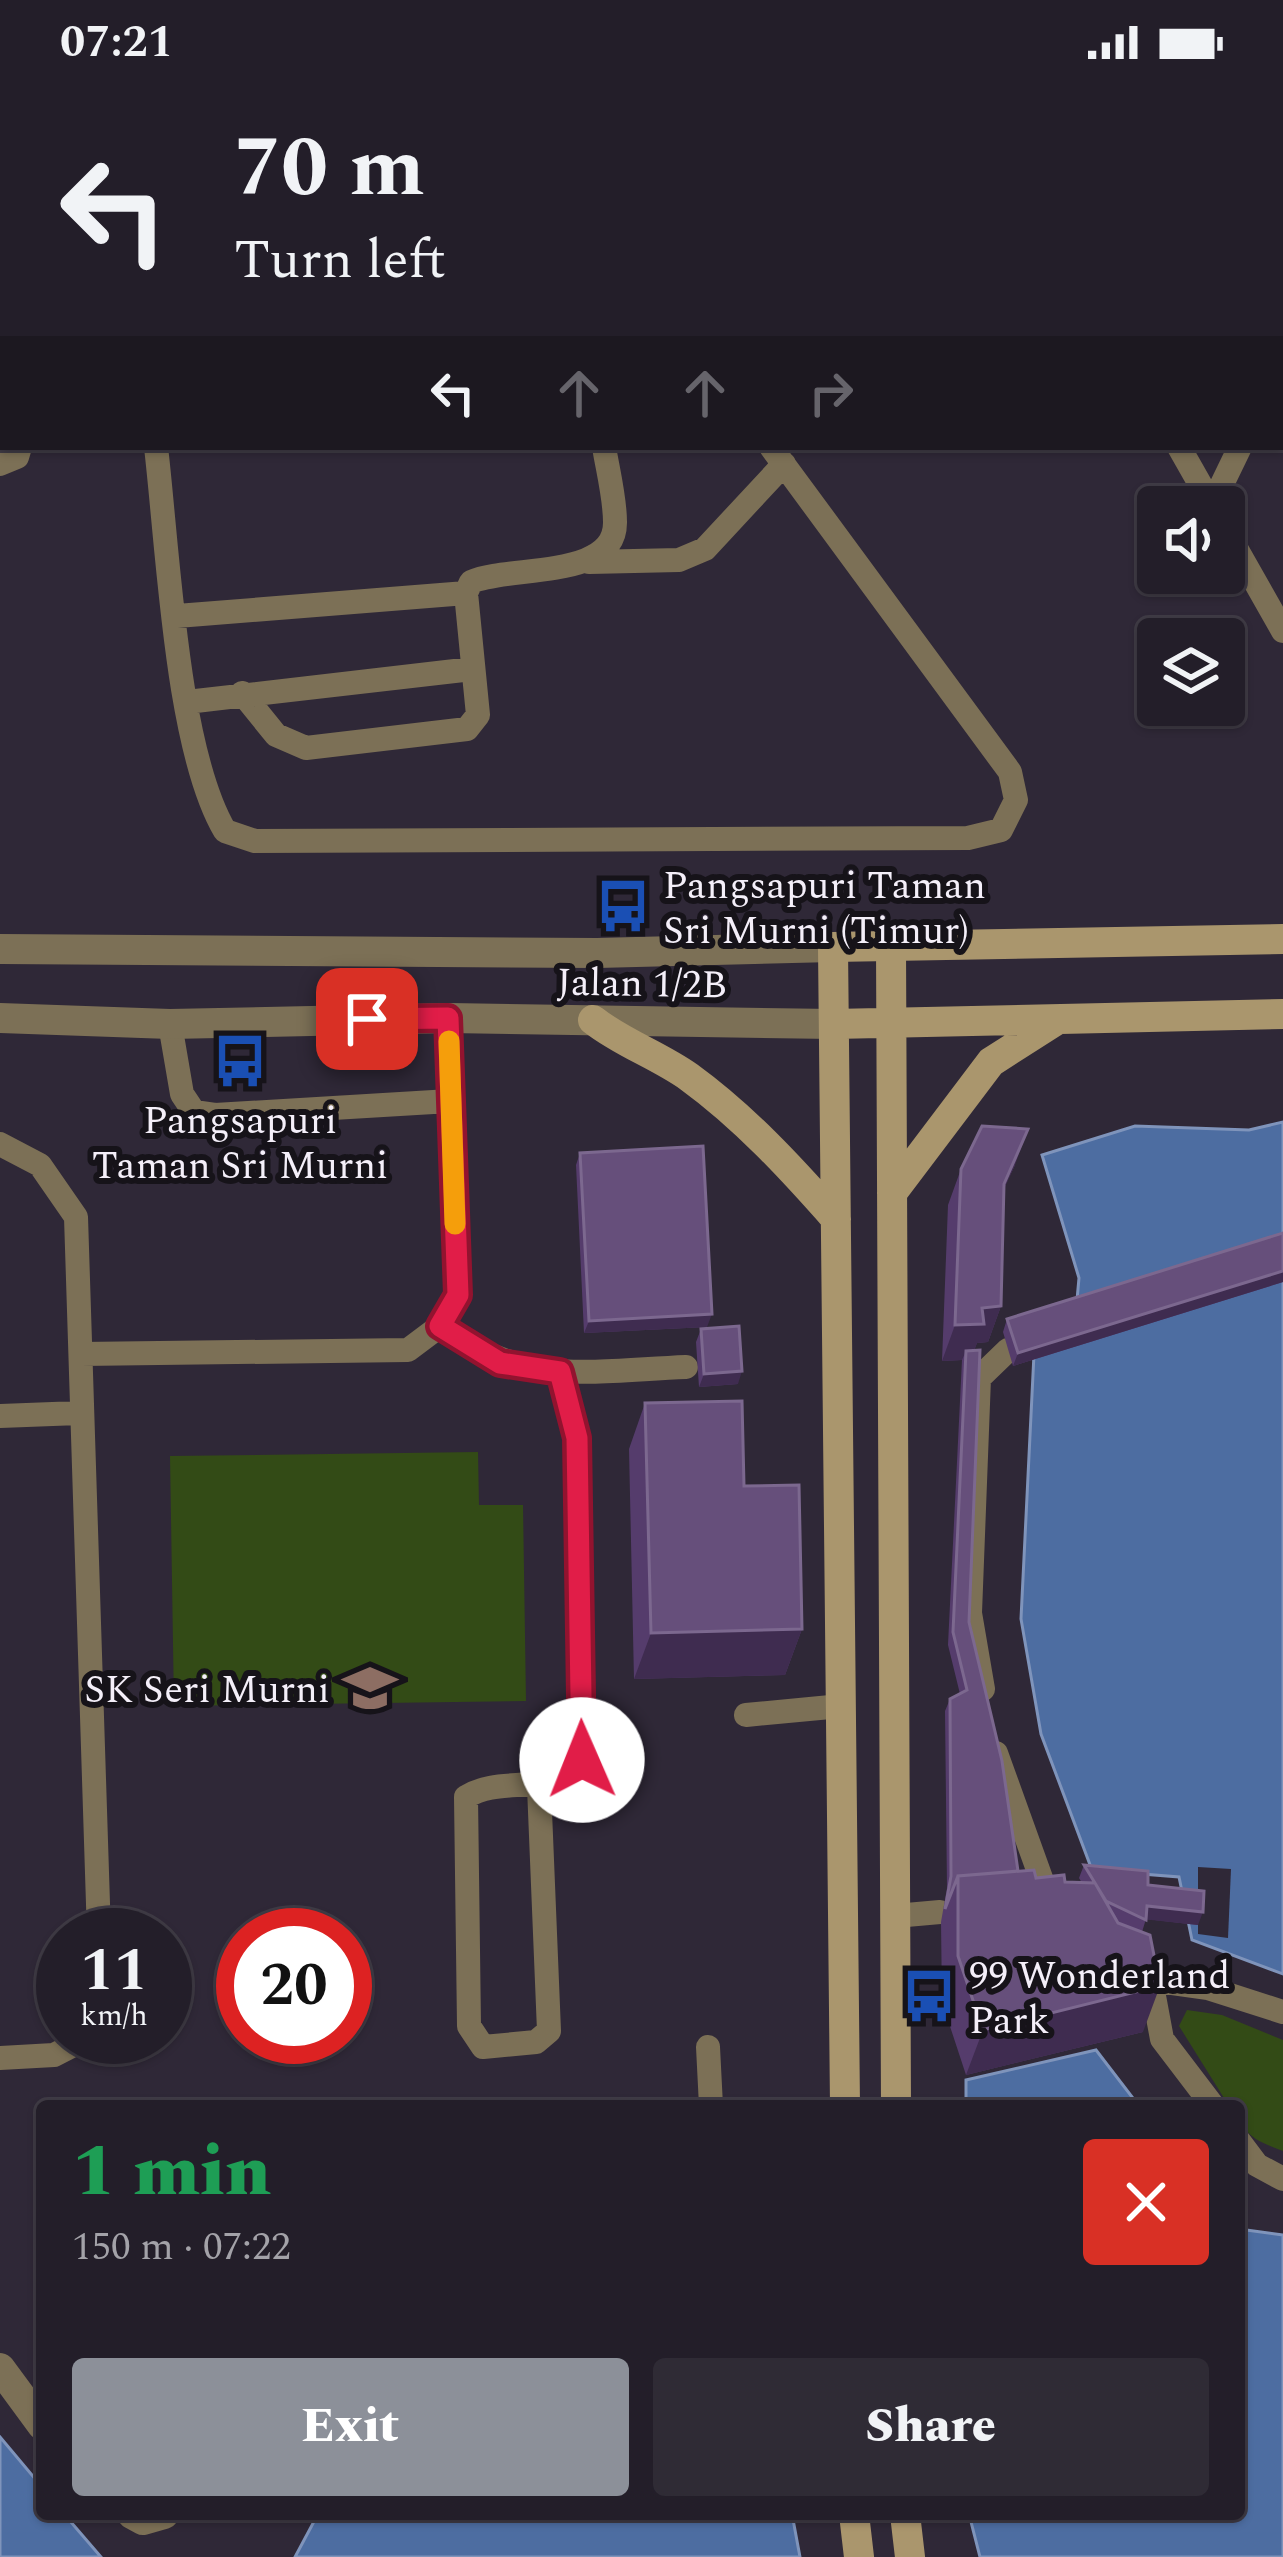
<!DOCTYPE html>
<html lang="en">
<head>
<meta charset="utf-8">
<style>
  body { margin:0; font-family:Spectral,serif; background:#2f2b35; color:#f1f3f6; height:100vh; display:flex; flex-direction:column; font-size:45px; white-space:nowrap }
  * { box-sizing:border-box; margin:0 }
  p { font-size:39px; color:#a3a2a8 }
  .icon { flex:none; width:66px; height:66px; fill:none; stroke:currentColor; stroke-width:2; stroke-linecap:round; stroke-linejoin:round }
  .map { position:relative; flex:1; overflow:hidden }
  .sheet { position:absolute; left:36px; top:2016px; width:1209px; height:420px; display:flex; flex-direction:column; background:#231e29; border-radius:12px; box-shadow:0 3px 9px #0004,0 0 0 3px #403c46 }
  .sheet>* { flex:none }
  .hud { position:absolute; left:0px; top:0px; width:1284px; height:366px; box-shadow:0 3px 9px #0004,0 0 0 3px #403c46; background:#231e29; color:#f1f3f6; overflow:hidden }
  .fabs { position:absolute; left:1137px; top:402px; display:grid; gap:24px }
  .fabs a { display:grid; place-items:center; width:108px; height:108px; border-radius:12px; background:#231e29; box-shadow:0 3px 9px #0004,0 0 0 3px #403c46; font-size:60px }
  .speed { position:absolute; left:36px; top:1824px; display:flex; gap:24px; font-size:60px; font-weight:700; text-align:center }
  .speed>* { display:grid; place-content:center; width:156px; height:156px; border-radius:50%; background:#231e29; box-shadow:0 3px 9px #0004,0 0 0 3px #403c46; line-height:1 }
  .speed small { font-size:30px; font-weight:400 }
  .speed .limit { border:18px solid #d22; background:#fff; color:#111 }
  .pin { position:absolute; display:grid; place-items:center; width:102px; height:102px; color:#fff; margin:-51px; border-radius:24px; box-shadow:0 6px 18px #0006 }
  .me { position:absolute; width:132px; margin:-66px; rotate:359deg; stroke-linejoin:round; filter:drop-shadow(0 0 9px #0008) }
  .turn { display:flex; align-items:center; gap:42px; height:252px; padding:0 36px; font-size:54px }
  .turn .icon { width:156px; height:156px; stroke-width:2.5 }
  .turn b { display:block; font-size:84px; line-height:102px }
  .lanes { display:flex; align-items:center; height:114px; padding:0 36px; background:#0003; justify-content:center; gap:60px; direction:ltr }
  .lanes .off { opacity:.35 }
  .round { display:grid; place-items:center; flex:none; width:126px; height:126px; border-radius:12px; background:#2f2b35 }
  .headline { display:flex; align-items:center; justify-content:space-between; height:204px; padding:0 36px }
  h1 { font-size:72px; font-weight:800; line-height:90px; color:#1e9e55 }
  .action { display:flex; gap:24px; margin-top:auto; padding:24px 36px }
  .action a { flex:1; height:138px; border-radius:12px; background:#8c9099; color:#fff; font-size:48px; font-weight:800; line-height:138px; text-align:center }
  .action a+a { background:#2f2b35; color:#f1f3f6 }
  .status { display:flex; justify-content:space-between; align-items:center; height:84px; padding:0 60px; background:#231e29; direction:ltr }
  .status svg { height:33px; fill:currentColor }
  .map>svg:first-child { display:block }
</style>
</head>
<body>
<div class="status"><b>07:21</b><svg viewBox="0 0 49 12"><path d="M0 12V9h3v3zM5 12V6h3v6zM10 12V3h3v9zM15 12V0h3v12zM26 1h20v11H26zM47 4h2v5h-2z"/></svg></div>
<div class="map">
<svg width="1283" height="2473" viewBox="0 0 1283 2473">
  <rect width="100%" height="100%" fill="#2f2837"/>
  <path fill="#412e29" d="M 0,0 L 54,3 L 3,3 L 0,194 Z"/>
  <path fill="#334b16" d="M 478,1368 L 479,1421 L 523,1421 L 526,1617 L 174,1622 L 170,1372 Z
    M 1187,1926 L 1222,1931 L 1283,1956 L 1283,2067 C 1259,2058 1239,2051 1239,2022 L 1229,2022 L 1179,1942 Z"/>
  <path fill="#4d6da1" stroke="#7f94bb" stroke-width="3" d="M 1283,1038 L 1283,1890 L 1192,1856 L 1179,1793 L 1092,1786 L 1041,1650 L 1021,1535 L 1036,1229 L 1077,1216 L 1079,1194 L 1042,1071 L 1135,1042 L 1249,1046 Z
    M 1096,1966 L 1139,2022 L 966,2022 L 966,1996 Z
    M 1239,2145 L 1283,2151 L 1283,2473 L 980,2473 L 969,2430 L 1239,2430 Z
    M 0,2353 L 42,2403 L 42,2430 L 64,2430 L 101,2473 L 0,2473 Z
    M 318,2430 L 792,2430 L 800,2473 L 295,2473 Z"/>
  <path fill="#2f2837" d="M 1198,1783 L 1231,1785 L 1228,1854 L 1198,1850 Z"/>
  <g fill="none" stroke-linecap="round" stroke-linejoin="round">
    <path stroke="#7c7056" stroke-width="24" d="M 63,0 L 64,3
      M 111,0 L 111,3
      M 488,0 L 491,3
      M 917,0 L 920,3
      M 0,203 L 3,203
      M 0,255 L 3,254
      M 1281,279 L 1283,275
      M 0,310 L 3,310
      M 156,363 C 168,464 176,664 225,747 L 255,757 L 968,754 L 1001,746 L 1016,716 L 1010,688 L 771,363
      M 1179,363 L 1213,423
      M 0,380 L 17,373 L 20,363
      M 1212,421 L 1240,363
      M 1224,443 L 1283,547
      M 589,478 L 679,476 L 705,465 L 784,380
      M 177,532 L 466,509
      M 242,609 L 276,651 L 306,664 L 467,645 L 478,631 L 466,509 L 471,498 C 510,481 616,496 615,438 C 615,414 608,387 604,363
      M 187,618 L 472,585
      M 170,940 L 182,1010 L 194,1028 L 215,1031 L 450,1017
      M 0,1060 L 40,1081 L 76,1133 L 99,1851
      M 440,1242 C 522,1303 590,1287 686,1283
      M 81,1270 L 408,1266 L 440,1242 L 458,1211 L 449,934
      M 0,1332 L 79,1329
      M 983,1605 L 970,1529 L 979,1294 L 1008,1266
      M 746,1631 L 841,1622
      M 996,1669 L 1050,1819
      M 539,1703 L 549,1947 L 536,1958 L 483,1963 L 469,1942 L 466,1713 C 503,1690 548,1715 582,1676 L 577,1354 L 561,1288
      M 895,1832 L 940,1828
      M 1132,1883 L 1151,1896 L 1208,1904 L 1283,1928
      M 1151,1896 L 1162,1955 L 1213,2022
      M 708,1963 L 711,2022
      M 0,1974 L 54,1971 L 89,1953
      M 1239,2057 L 1257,2081 L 1283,2095"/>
    <path stroke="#7c7056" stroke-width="30" d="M 0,865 L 597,869 L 833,863
      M 0,934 L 170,940 L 449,934 L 834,940
      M 0,2284 L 42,2341
      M 132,2430 L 143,2436 L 164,2430"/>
    <path stroke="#aa966d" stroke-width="30" d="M 891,862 L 896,2022
      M 593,936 C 622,959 658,971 689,993 C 744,1033 791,1084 836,1135
      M 834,940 L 1283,930
      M 892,1109 L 991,978 L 1055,937
      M 845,2022 L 833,863 L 1283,855
      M 854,2430 L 859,2473
      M 905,2430 L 910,2473"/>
  </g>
  <path fill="#553c6c" d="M 580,1069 L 707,1243 L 584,1249 L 576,1081 Z
    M 1015,1081 L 1003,1106 L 1001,1222 L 988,1258 L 977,1259 L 974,1266 L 969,1538 L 1018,1787 L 1036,1794 L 1082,1799 L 1079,1794 L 1084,1781 L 1148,1801 L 1198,1841 L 1146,1835 L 1142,1848 L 1143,1948 L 966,1991 L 942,1918 L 941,1838 L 947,1804 L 945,1627 L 950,1615 L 960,1610 L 948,1561 L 962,1276 L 942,1277 L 948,1121 L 961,1085 Z
    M 1283,1149 L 1283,1198 L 1013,1282 L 1003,1248 L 1007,1235 Z
    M 701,1245 L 738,1300 L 699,1303 L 696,1258 Z
    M 645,1319 L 744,1402 L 802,1545 L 785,1591 L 634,1595 L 629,1365 Z"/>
  <path fill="#3f2c50" d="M 1028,1045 L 1015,1081 L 990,1136 L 1004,1100 Z
    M 1283,1187 L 1283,1198 L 1013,1282 L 1018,1269 Z
    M 1001,1222 L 988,1258 L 977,1259 L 971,1276 L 966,1267 L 962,1276 L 942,1277 L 955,1241 L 982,1224 Z
    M 712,1230 L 707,1243 L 584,1249 L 589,1237 Z
    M 742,1287 L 738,1300 L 699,1303 L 704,1290 Z
    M 802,1545 L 785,1591 L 634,1595 L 651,1549 Z
    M 1147,1822 L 1203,1828 L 1198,1841 L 1142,1835 Z
    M 1160,1902 L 1143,1948 L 966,1991 L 983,1946 Z"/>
  <path fill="#664f7b" stroke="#7c688f" stroke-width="3" d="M 982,1042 L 1028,1045 L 1004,1100 L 1001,1222 L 982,1224 L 984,1240 L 955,1241 L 961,1085 Z
    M 703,1062 L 712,1230 L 589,1237 L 580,1069 Z
    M 1283,1149 L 1283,1187 L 1018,1269 L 1007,1235 Z
    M 739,1242 L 742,1287 L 704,1290 L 701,1245 Z
    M 980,1266 L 969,1538 L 1002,1677 L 1018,1787 L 958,1792 L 945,1825 L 951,1792 L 950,1615 L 967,1606 L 953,1548 L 966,1267 Z
    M 742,1317 L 744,1402 L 799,1401 L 802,1545 L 651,1549 L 645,1319 Z
    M 1084,1781 L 1148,1787 L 1148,1801 L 1204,1807 L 1203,1828 L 1147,1822 L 1146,1836 L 1106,1817 Z
    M 1034,1786 L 1036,1794 L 1064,1791 L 1065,1798 L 1095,1799 L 1118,1839 L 1150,1851 L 1160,1902 L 983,1946 L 958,1872 L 958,1792 Z"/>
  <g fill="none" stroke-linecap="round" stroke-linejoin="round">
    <defs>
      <path id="route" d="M 367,935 L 448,934 L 458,1211 L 440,1242 L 500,1279 L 560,1288 L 577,1354 L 582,1676"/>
    </defs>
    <use href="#route" stroke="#92132f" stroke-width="30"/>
    <use href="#route" stroke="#e11d48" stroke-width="21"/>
    <path stroke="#f59e0b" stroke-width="21" d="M 449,957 L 455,1140"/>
  </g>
  <defs>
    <symbol id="bus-bare" viewBox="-9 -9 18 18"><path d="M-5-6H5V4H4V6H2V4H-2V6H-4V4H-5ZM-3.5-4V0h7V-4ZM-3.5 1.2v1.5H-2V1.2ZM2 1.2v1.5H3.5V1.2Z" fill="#1a4fb4" stroke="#161319" stroke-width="2.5" paint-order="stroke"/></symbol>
    <symbol id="school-bare" viewBox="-9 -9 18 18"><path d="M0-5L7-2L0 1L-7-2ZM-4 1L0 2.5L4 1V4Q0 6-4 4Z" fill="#8d6e63" stroke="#161319" stroke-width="2.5" paint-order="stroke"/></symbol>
  </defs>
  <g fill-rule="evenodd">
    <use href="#bus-bare" x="585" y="784" width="76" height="76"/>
    <use href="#bus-bare" x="202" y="939" width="76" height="76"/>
    <use href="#school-bare" x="332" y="1566" width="76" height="76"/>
    <use href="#bus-bare" x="891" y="1874" width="76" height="76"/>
  </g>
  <g text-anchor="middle" stroke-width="12" stroke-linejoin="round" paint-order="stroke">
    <g font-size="39" fill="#f4eff9" stroke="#161319" text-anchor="start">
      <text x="663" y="814">Pangsapuri Taman<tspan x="663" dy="45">Sri Murni (Timur)</tspan></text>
      <text x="240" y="1049" text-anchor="middle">Pangsapuri<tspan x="240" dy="45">Taman Sri Murni</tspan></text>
      <text x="330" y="1618" text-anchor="end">SK Seri Murni</text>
      <text x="969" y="1904">99 Wonderland<tspan x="969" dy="45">Park</tspan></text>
    </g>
    <g font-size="39" fill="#f4eff9" stroke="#161319">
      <text transform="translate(642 898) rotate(1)" y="14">Jalan 1/2B</text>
    </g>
  </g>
</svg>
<div class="fabs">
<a><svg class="icon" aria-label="sound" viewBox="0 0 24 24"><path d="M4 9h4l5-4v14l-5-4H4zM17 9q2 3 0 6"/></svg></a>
<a><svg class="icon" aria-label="layers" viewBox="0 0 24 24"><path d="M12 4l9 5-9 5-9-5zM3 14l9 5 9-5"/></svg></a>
</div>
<div class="speed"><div>11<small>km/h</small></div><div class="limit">20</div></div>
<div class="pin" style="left:367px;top:935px;background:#d93025"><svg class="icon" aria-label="arrive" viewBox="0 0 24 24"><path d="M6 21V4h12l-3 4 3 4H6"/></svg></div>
<svg class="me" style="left:582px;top:1676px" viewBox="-20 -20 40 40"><circle r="19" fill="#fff"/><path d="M0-13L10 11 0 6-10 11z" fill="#e11d48"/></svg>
<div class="hud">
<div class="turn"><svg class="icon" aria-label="left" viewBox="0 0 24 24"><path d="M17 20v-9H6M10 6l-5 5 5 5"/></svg><div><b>70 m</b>Turn left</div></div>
<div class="lanes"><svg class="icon" aria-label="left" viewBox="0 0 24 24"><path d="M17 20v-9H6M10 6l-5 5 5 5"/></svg><svg class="icon off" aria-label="ahead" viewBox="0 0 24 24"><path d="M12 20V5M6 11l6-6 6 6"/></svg><svg class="icon off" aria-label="ahead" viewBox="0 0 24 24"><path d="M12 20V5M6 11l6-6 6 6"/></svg><svg class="icon off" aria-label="right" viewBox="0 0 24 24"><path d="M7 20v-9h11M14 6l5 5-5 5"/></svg></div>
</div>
<section class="sheet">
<div class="headline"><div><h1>1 min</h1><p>150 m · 07:22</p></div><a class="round" style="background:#d93025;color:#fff"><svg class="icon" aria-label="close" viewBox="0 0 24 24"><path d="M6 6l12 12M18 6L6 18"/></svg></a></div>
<div class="action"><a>Exit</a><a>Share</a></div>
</section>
</div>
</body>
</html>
